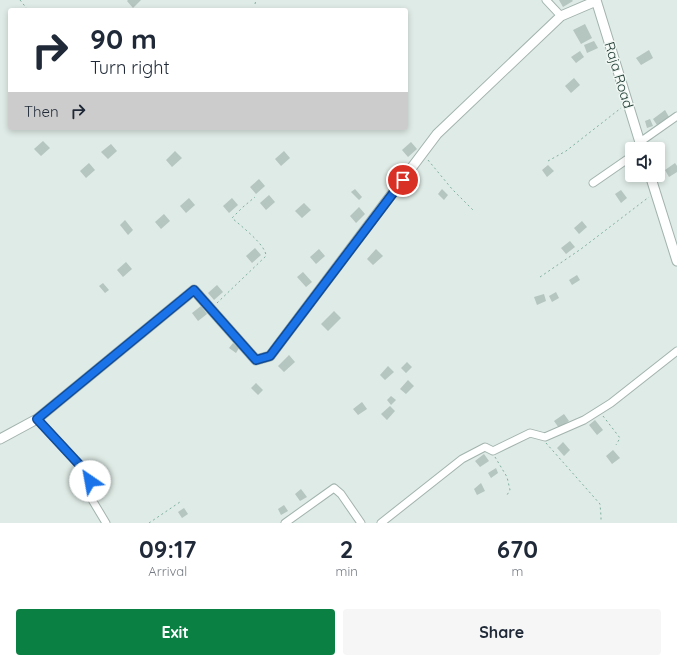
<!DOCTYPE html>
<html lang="en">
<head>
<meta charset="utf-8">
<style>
  body { margin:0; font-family:Quicksand,sans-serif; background:#f6f6f7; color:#1f2937; height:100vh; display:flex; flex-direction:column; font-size:15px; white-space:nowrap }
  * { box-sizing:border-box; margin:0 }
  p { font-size:13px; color:#747a83 }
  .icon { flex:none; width:22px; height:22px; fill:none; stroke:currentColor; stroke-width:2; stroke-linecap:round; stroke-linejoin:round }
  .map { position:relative; height:523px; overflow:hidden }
  .drawer { display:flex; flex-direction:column; background:#fff; flex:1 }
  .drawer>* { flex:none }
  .hud { position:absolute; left:8px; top:8px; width:400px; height:122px; border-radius:4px; box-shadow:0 2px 6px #0003; background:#fff; color:#1f2937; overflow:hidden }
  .fabs { position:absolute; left:625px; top:142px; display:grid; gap:8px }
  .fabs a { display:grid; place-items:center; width:40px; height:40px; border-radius:4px; background:#fff; box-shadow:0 2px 6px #0003; font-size:20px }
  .pin { position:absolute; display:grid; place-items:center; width:34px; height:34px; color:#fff; margin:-17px; border:2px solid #fff; border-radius:50%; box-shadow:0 1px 4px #0007 }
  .me { position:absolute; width:44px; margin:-22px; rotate:327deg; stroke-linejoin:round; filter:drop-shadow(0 0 3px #0008) }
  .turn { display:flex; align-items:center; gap:14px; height:84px; padding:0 16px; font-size:18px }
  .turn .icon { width:52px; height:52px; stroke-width:2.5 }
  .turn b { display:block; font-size:28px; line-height:34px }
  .then { display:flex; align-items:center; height:38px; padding:0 16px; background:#0003; gap:8px; font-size:15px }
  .eta { display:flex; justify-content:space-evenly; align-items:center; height:68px; text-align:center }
  .eta b { font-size:24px; font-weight:700; line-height:28px }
  .button { display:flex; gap:8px; margin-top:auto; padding:8px 16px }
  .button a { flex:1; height:46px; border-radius:4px; background:#0b8043; color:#fff; font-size:16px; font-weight:700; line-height:46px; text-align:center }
  .button a+a { background:#f6f6f7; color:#1f2937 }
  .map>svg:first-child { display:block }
</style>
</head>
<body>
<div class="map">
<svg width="677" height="523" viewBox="0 0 677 523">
  <rect width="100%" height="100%" fill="#dfebe6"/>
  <path fill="#b5c5bf" d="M 128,0 L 141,0 L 133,8 L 127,1 Z
    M 559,0 L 572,0 L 573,1 L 563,7 Z
    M 585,24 L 592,38 L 581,44 L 573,30 Z
    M 594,41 L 598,48 L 587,53 L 584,45 Z
    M 649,50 L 653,58 L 641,65 L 636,58 Z
    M 580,51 L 584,57 L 576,63 L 571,57 Z
    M 574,78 L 580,85 L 571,93 L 565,86 Z
    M 665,110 L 669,117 L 657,125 L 653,119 Z
    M 650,119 L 653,126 L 647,128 L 645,121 Z
    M 43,141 L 50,148 L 41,156 L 34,149 Z
    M 411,142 L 417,149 L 408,157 L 402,150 Z
    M 111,144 L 117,151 L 108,159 L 101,152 Z
    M 175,151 L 182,158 L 172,167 L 166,160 Z
    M 284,151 L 290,158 L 281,166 L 275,159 Z
    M 89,163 L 95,170 L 86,178 L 80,171 Z
    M 675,163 L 677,166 L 677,172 L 669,177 L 665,170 Z
    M 548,165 L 554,171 L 547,177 L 542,170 Z
    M 259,179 L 265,186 L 256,194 L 250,187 Z
    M 355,189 L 362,197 L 359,200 L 351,192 Z
    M 442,189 L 448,195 L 444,200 L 438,194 Z
    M 621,190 L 627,198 L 621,203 L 615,194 Z
    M 269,195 L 275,202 L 266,210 L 260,203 Z
    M 189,198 L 195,205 L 186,213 L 180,206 Z
    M 232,198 L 238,205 L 229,213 L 223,206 Z
    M 304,203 L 311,210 L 302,218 L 295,211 Z
    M 359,207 L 365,214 L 356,223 L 350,216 Z
    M 164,214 L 170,221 L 161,229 L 155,222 Z
    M 125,220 L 133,230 L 128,235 L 120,225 Z
    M 582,221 L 587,227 L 579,234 L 574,228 Z
    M 570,241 L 575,247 L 566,254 L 561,248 Z
    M 255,248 L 261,255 L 252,263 L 246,256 Z
    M 319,249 L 325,256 L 316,264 L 310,257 Z
    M 376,249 L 383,256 L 373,265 L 367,259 Z
    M 126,262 L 132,269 L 123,277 L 117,270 Z
    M 303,272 L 312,282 L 306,287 L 297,277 Z
    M 577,275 L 580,280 L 572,285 L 569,280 Z
    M 103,283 L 109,290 L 105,293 L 99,286 Z
    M 217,285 L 223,292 L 214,300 L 208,293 Z
    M 556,292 L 559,298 L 552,302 L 549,296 Z
    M 544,294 L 546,301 L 537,305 L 534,297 Z
    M 201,306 L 207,314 L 198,321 L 192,313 Z
    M 334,311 L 341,318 L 328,331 L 321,324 Z
    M 233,343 L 239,348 L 236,353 L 229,348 Z
    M 289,355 L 295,362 L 284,372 L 278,366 Z
    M 407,362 L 412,367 L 406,373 L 401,368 Z
    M 388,366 L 394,372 L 385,380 L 380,375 Z
    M 408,380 L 414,386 L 406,394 L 400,389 Z
    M 256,383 L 263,390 L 258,395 L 251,388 Z
    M 391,396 L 396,400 L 391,405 L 387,400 Z
    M 362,402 L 367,409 L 358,415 L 353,409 Z
    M 390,406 L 395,411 L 387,420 L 381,414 Z
    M 564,414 L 569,421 L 559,428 L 554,421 Z
    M 595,420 L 603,430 L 597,435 L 589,425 Z
    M 563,442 L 570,450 L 564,456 L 557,448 Z
    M 613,450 L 620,458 L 612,464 L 606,456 Z
    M 484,454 L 489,461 L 480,467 L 475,461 Z
    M 496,468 L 498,473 L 491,478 L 488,473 Z
    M 481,483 L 485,491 L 477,495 L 474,489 Z
    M 301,489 L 307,497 L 300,501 L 295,494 Z
    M 284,505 L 288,511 L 281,515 L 278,509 Z
    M 184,508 L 188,514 L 182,518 L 178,512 Z"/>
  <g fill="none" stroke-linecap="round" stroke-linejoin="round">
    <defs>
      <path id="minor" d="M 546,0 L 561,16
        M 640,142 L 677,116
        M 593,183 L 632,156
        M 37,419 L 88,474 L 91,498 L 106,523
        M 285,523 L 334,488 L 341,494 L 361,523
        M 381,523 L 462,459 L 485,447 L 493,451 L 530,433 L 545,437 L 584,420 L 611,403 L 677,351"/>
      <path id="tertiary" d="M 596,0 L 642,149
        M 650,175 L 677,261
        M 0,439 L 37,419 L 194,290 L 256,360 L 270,356 L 437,134 L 561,16 L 596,1"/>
    </defs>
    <use href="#minor" stroke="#a2b3ad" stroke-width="9"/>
    <use href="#tertiary" stroke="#a2b3ad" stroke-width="11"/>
    <path stroke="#7fafa0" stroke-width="1" stroke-dasharray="2 3" stroke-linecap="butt" d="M 20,0 L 28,10
      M 255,4 L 256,0
      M 428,160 L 452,189 L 474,211
      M 548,161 L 566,151 L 621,108
      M 540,277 L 581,249 L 649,197
      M 217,303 L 266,256 C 266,245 241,226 232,218 L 243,207 L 255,197
      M 603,416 L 620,438 L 616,445
      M 546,443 L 600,504 L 601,516 L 601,520
      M 495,457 L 507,477 L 510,490 L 507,495
      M 149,523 L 180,502"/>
    <use href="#minor" stroke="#fff" stroke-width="7"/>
    <use href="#tertiary" stroke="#fff" stroke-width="9"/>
  </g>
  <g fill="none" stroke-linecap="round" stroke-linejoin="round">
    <defs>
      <path id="route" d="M 90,481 L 88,474 L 37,419 L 194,290 L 256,360 L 270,356 L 403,180"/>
    </defs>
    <use href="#route" stroke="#114b97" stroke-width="10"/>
    <use href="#route" stroke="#1a73e8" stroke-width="7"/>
  </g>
  <g text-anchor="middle" stroke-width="3" stroke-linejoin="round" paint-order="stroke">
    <g font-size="14" fill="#203b34" stroke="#f0f7f3">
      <text transform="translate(619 75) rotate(73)" y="5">Raja Road</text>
    </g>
  </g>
</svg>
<div class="fabs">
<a><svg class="icon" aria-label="sound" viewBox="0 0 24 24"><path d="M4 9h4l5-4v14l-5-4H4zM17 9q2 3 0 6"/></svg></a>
</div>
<div class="pin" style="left:403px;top:180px;background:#d93025"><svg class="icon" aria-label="arrive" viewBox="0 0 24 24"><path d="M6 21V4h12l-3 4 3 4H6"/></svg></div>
<svg class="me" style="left:90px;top:481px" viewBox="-20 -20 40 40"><circle r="19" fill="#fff"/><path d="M0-13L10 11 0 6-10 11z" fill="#1a73e8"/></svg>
<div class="hud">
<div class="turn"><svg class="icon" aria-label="right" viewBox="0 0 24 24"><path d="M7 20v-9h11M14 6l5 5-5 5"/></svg><div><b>90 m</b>Turn right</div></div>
<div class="then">Then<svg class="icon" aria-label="right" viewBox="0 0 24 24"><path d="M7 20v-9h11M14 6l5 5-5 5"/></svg></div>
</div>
</div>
<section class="drawer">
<div class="eta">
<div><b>09:17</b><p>Arrival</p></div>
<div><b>2</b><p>min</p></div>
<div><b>670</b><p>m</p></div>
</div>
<div class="button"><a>Exit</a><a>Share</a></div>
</section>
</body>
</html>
